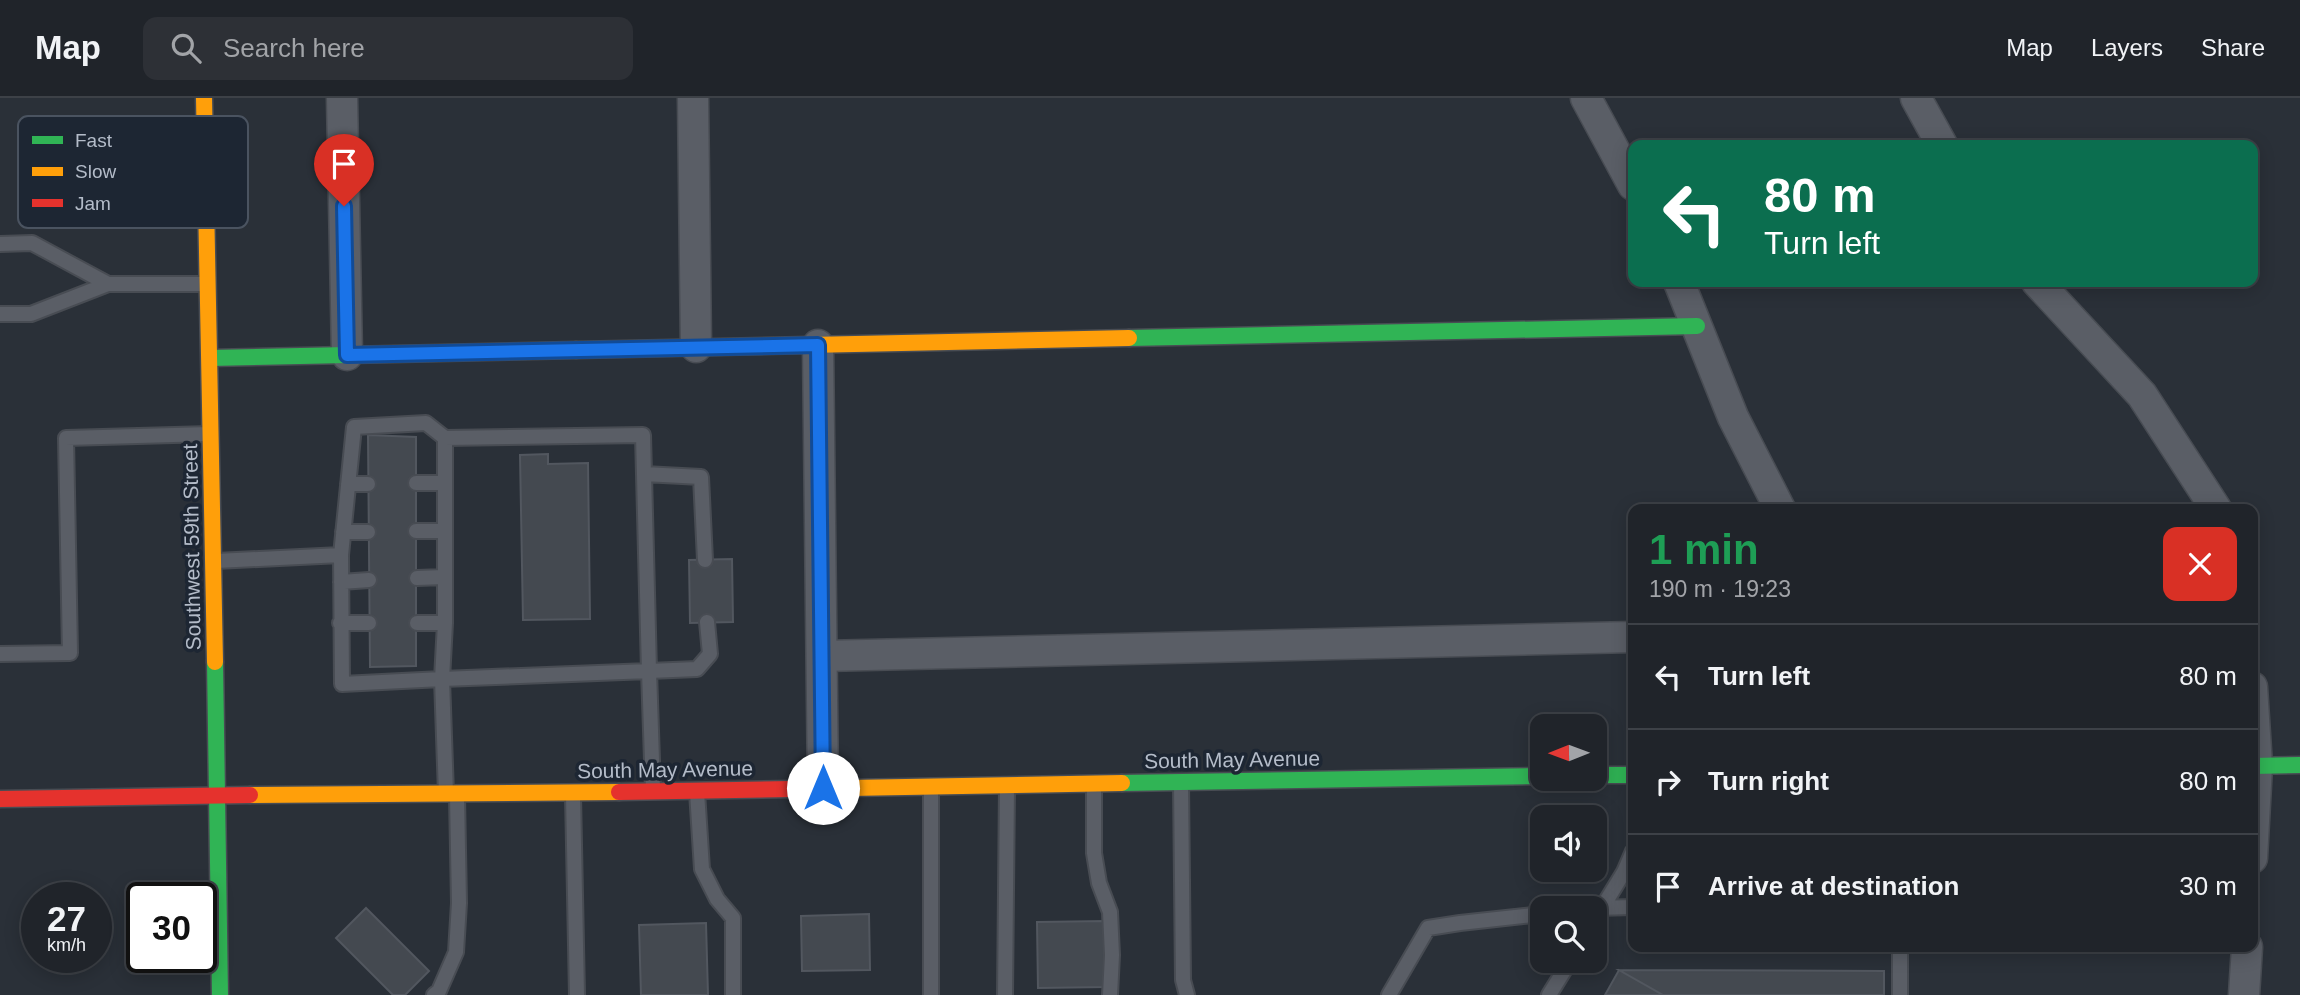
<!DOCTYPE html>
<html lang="en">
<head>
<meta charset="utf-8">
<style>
  body { margin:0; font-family:Arial,sans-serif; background:#2d3036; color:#f1f3f6; height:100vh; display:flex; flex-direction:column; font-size:26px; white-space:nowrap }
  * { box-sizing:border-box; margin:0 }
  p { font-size:23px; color:#a2a4a8 }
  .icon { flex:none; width:38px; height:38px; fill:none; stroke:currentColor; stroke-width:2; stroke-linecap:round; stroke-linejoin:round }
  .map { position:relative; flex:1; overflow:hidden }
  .panel { position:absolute; left:1628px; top:406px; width:630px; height:448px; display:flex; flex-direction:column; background:#20242a; border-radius:14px; box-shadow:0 4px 18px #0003,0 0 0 2px #3d4147 }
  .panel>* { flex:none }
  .hud { position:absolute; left:1628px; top:42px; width:630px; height:147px; border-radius:14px; box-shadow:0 4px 18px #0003,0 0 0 2px #3d4147; background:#0b6e4f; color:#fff; overflow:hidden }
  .needle { width:46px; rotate:269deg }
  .fabs { position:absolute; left:1530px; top:616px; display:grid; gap:14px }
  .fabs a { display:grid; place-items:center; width:77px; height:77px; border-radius:14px; background:#20242a; box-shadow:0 4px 18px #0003,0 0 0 2px #3d4147; font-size:35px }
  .speed { position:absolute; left:21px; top:784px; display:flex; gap:14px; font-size:35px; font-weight:700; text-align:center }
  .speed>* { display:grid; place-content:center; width:91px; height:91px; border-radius:50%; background:#20242a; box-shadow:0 4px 18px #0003,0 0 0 2px #3d4147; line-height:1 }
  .speed small { font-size:18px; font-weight:400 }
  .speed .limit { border:4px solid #111; border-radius:10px; background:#fff; color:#111 }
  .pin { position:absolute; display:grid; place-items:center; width:60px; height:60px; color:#fff; margin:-72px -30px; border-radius:50% 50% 50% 0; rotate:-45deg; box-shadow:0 0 7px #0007 }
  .pin .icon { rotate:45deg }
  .me { position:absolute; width:77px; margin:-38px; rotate:0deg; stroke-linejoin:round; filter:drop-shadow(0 0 5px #0008) }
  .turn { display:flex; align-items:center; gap:24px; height:147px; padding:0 21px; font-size:32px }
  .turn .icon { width:91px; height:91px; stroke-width:2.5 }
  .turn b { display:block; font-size:49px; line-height:60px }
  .round { display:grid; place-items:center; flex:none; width:74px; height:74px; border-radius:14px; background:#2d3036 }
  .overview { display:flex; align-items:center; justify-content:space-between; height:119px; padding:0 21px }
  h1 { font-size:42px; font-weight:800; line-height:52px; color:#1e9e55 }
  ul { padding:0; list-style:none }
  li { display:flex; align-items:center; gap:21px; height:105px; padding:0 21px; border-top:2px solid #3d4147 }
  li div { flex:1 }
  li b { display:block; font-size:26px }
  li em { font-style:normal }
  header { display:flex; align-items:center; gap:42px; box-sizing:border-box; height:98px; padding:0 35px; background:#20242a; border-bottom:2px solid #3d4147 }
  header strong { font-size:33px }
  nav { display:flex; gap:38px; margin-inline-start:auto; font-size:24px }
  .search { width:490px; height:63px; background:#2d3036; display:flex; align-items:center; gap:18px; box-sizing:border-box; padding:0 24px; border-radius:14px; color:#a2a4a8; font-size:26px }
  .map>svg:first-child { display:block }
</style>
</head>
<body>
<header>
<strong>Map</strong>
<div class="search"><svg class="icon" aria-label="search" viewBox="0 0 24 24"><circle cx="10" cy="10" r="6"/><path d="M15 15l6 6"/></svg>Search here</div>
<nav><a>Map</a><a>Layers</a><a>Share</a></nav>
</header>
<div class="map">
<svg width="2300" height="897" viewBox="0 0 2300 897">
  <rect width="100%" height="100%" fill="#2a3038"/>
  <path fill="#444950" stroke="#52575f" stroke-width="2" d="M 368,337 L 416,339 L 416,568 L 370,569 Z
    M 548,356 L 548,366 L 588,365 L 590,521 L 523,522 L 520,357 Z
    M 732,461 L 733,524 L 690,525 L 689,462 Z
    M 366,810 L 429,873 L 405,897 L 393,897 L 336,840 Z
    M 869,816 L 870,872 L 802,873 L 801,818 Z
    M 1105,823 L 1106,889 L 1038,890 L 1037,824 Z
    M 706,825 L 708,897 L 641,897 L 639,827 Z
    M 1619,872 L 1663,897 L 1605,897 Z
    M 1619,872 L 1884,873 L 1884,897 L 1663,897 Z"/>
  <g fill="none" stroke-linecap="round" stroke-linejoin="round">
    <defs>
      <path id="lane" d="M 0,146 L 32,145 L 108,186 L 31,216 L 0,216
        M 108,186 L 208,186
        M 445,340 L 643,337 L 649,573 L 697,571 L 710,556 L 707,524
        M 644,376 L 701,379 L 705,462
        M 416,385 L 445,385
        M 348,386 L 368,386
        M 416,433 L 445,433
        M 343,434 L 368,434
        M 216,463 L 341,457 L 342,586 L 442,581 L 445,525 L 445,340 L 426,325 L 354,329 L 341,457
        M 417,480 L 444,479
        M 341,484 L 369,482
        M 340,525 L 369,525
        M 417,525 L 445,525
        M 0,556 L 70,555 L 66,340 L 210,336
        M 1181,685 L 1183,882 L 1187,897
        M 1094,687 L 1094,755 L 1099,785 L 1110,814 L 1112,857 L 1110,897
        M 697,694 L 702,771 L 717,801 L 733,820 L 733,897
        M 446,696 L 442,581 L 649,573 L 653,692
        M 573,697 L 577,897
        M 1596,810 L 1633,809
        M 1594,823 L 1624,774 L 1633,753
        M 434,897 L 439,893 L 456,854 L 459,805 L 457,698
        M 931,897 L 931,688
        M 1005,897 L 1007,688
        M 1389,897 L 1428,830 L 1460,825 L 1542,816
        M 1549,897 L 1570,863
        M 1900,897 L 1900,849"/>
      <path id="street" d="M 342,0 L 347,257
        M 693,0 L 696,249
        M 1586,0 L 1633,87
        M 1916,0 L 1942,47
        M 1679,184 L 1733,319 L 1780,411
        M 2037,184 L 2142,297 L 2216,411
        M 818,247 L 823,689
        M 823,558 L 1633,539
        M 2252,589 L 2257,668 L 2252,760
        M 2244,897 L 2247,849"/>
      <path id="fast" d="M 1129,240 L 1697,228
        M 210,260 L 576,252
        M 215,564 L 220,897
        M 2252,668 L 2300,667
        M 1594,677 L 1633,677
        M 1122,685 L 1542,678"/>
      <path id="slow" d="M 204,0 L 215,564
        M 576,252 L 1129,240
        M 849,690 L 1122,685
        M 250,697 L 619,694"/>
      <path id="jam" d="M 619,694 L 849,690
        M 0,701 L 250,697"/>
    </defs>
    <use href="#lane" stroke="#484c53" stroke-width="18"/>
    <use href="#street" stroke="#484c53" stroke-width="33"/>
    <use href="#fast" stroke="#484c53" stroke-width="19"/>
    <use href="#slow" stroke="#484c53" stroke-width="19"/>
    <use href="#jam" stroke="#484c53" stroke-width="19"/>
    <use href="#lane" stroke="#5a5e66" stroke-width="14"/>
    <use href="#street" stroke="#5a5e66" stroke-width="30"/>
    <use href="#fast" stroke="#30b455" stroke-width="16"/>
    <use href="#slow" stroke="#ff9f0a" stroke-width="16"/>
    <use href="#jam" stroke="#e5322d" stroke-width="16"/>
  </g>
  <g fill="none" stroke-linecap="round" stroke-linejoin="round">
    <defs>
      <path id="route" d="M 344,108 L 347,257 L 818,247 L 823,690"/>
    </defs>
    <use href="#route" stroke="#114b97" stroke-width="18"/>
    <use href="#route" stroke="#1a73e8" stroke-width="12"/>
  </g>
  <g text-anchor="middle" stroke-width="7" stroke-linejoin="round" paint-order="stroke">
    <g font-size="21" fill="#b4bcc9" stroke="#1d2633">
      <text transform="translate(192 449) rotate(-91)" y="7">Southwest 59th Street</text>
      <text transform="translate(1232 662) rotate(-1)" y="7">South May Avenue</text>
      <text transform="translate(665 672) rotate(-1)" y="7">South May Avenue</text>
    </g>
  </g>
  <rect x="18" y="18" width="230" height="112" rx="10" fill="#1d2633" stroke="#4a5360" stroke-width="2"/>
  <rect x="32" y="38" width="31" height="8" fill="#30b455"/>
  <rect x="32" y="69" width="31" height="9" fill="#ff9f0a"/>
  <rect x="32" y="101" width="31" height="8" fill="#e5322d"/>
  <g font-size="19" fill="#b4bcc9">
    <text x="75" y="49">Fast</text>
    <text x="75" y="80">Slow</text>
    <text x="75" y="112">Jam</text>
  </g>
</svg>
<div class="fabs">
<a><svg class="needle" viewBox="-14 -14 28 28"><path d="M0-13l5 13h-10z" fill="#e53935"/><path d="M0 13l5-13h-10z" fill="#a2a4a8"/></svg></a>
<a><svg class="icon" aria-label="sound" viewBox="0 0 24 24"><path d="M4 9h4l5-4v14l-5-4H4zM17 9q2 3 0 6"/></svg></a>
<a><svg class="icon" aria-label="search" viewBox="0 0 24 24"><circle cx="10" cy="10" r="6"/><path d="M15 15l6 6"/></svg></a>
</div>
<div class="speed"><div>27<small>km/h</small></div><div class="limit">30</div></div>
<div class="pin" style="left:344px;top:108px;background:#d93025"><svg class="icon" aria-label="arrive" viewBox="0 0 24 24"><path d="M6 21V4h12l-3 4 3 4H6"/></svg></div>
<svg class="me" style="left:823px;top:690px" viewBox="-20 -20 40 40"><circle r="19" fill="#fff"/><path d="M0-13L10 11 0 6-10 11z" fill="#1a73e8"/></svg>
<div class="hud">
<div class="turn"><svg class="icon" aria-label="left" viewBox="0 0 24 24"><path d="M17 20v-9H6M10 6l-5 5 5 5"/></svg><div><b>80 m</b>Turn left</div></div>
</div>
<section class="panel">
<div class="overview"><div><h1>1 min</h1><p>190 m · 19:23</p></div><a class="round" style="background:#d93025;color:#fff"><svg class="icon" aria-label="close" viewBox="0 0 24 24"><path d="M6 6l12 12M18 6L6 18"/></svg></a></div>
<ul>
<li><svg class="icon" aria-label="left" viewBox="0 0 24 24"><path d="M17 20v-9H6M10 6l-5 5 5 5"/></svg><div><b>Turn left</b></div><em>80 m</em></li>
<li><svg class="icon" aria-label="right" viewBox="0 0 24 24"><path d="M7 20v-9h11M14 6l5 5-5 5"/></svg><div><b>Turn right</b></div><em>80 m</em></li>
<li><svg class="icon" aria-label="arrive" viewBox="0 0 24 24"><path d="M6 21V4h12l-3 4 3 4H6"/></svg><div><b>Arrive at destination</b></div><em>30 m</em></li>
</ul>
</section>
</div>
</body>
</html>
